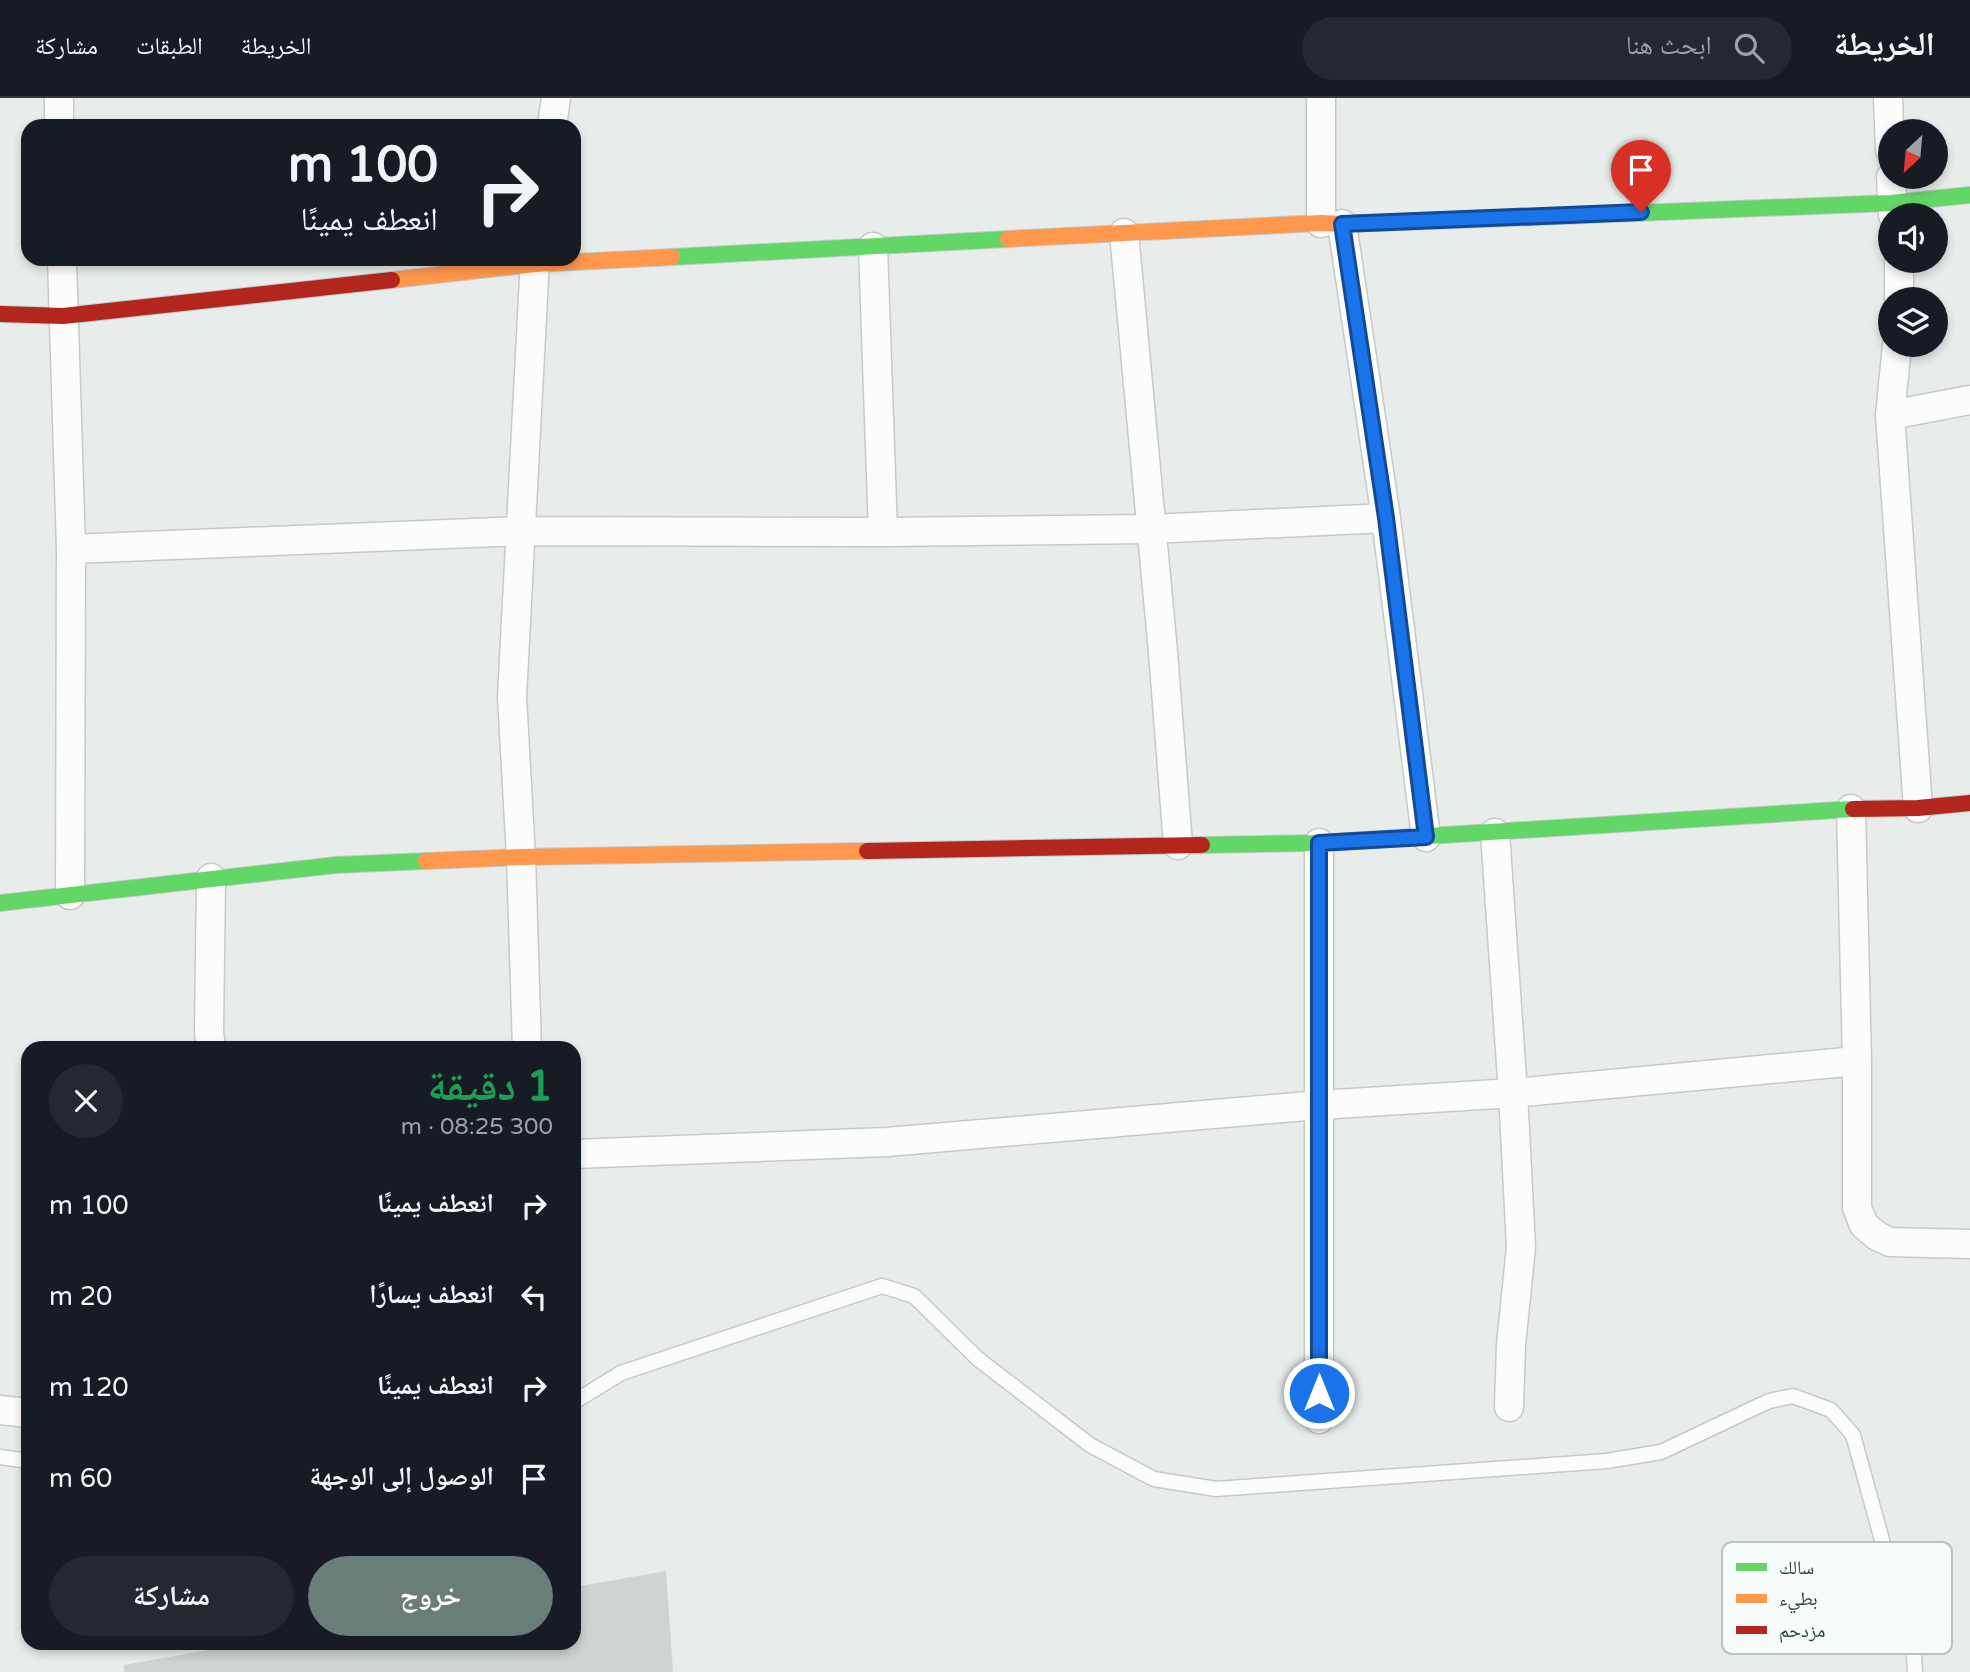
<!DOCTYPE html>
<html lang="ar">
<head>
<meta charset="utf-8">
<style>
  body { margin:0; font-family:"Varela Round","Noto Naskh Arabic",sans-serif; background:#242831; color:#f1f3f6; direction:rtl; height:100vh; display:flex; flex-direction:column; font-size:26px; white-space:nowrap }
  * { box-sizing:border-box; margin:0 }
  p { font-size:23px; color:#9ea1a6 }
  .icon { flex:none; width:38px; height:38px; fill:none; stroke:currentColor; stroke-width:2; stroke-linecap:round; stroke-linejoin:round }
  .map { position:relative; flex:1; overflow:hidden; direction:ltr }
  .drawer { position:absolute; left:21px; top:943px; width:560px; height:609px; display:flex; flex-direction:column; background:#171b24; border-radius:21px; box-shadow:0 4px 10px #0003; direction:rtl }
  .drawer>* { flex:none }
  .banner { position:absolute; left:21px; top:21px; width:560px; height:147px; border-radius:21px; box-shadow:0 4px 10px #0003; direction:rtl; background:#171b24; color:#f1f3f6; overflow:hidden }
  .needle { width:46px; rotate:206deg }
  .controls { position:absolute; left:1878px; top:21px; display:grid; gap:14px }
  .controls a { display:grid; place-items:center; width:70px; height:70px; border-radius:50%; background:#171b24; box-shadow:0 4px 10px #0003; font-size:35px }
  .pin { position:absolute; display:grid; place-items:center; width:60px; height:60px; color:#fff; margin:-72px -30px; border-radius:50% 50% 50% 0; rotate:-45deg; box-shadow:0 0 7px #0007 }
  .pin .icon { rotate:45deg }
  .me { position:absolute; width:77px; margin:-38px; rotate:0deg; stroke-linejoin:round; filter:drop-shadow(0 0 5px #0008) }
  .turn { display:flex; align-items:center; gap:24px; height:147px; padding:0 28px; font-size:32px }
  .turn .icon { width:91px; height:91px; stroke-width:2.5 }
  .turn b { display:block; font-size:49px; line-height:60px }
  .round { display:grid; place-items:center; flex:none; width:74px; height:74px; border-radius:37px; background:#242831 }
  .summary { display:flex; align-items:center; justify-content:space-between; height:119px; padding:0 28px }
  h1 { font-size:42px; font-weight:800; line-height:52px; color:#1e9e55 }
  .action { display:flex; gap:14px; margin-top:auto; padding:14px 28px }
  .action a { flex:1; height:80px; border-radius:42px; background:#697e78; color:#fff; font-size:28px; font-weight:800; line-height:80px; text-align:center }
  .action a+a { background:#242831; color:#f1f3f6 }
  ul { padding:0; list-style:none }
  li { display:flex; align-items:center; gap:21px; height:91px; padding:0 28px }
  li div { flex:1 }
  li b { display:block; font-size:26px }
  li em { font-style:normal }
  header { display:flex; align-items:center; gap:42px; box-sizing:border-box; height:98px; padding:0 35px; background:#171b24; border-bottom:2px solid #363941 }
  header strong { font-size:33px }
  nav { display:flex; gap:38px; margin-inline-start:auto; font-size:24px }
  .search { width:490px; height:63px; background:#242831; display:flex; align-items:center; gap:18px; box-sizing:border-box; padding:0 24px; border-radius:38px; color:#9ea1a6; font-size:26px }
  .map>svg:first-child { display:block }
</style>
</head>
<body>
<header>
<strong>الخريطة</strong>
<div class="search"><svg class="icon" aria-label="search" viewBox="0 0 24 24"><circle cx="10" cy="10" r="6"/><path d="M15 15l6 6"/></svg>ابحث هنا</div>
<nav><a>الخريطة</a><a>الطبقات</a><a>مشاركة</a></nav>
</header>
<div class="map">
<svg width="1970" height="1574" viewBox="0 0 1970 1574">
  <rect width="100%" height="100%" fill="#e8edeb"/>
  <path fill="#cfd4d2" d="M 666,1473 L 673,1574 L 124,1574 L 124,1567 L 248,1545 L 574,1545 L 574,1489 Z"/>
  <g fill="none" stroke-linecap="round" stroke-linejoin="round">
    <defs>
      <path id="lane" d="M 574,1304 L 621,1275 L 882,1188 L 914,1198 L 978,1261 L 1090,1347 L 1154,1381 L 1216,1391 L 1607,1363 L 1661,1354 L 1769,1303 L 1793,1298 L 1831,1312 L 1853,1337 L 1914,1558 L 1915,1574
        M 0,1359 L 28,1363"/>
      <path id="street" d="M 59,0 L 59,28
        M 1321,0 L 1321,125
        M 1888,0 L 1890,52
        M 552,28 L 556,0
        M 1891,79 L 1893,117
        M 1342,126 L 1386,420 L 1426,739
        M 1124,135 L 1163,554 L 1178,747
        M 873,149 L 883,434
        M 62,161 L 71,451 L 70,797
        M 1899,163 L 1899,201
        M 1897,247 L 1890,317 L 1918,710
        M 1890,317 L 1970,302
        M 71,451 L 522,433 L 883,434 L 1151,431 L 1386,420
        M 1851,711 L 1857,963 L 1857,1110 L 1864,1127 L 1877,1138 L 1890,1144 L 1970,1146
        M 1495,735 L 1513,995 L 1521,1149 L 1511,1247 L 1509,1309
        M 1319,745 L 1319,1321
        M 211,950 L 209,934 L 211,780
        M 527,950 L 521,759 L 512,599 L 535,161
        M 574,1056 L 887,1044 L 1319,1007 L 1513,995 L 1857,963
        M 0,1312 L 28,1315"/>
      <path id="fast" d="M 1509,120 L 1891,105 L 1970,97
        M 672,159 L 1008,141
        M 1202,747 L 1319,745 L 1853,711
        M 0,805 L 336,767 L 426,763"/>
      <path id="slow" d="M 1008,141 L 1321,125 L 1342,126 L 1509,120
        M 392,182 L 535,166 L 672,159
        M 426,763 L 521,759 L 867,753"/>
      <path id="jam" d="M 0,216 L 63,218 L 392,182
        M 1853,711 L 1918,710 L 1970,705
        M 867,753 L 1202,747"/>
    </defs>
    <use href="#lane" stroke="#c5cac8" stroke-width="17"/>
    <use href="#street" stroke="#c5cac8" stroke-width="31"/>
    <use href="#fast" stroke="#c3cbc8" stroke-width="18"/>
    <use href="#slow" stroke="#c3cbc8" stroke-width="18"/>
    <use href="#jam" stroke="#c3cbc8" stroke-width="18"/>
    <use href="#lane" stroke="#fcfcfc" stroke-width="14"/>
    <use href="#street" stroke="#fcfcfc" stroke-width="28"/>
    <use href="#fast" stroke="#63d668" stroke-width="16"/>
    <use href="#slow" stroke="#ff974d" stroke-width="16"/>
    <use href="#jam" stroke="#b3261e" stroke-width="16"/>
  </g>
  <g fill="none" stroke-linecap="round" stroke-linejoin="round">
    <defs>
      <path id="route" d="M 1319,1295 L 1319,745 L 1426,739 L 1386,420 L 1342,126 L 1641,114"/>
    </defs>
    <use href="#route" stroke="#114b97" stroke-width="18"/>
    <use href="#route" stroke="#1a73e8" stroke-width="12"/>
  </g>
  <rect x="1722" y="1444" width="230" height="112" rx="10" fill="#f7fbf9" stroke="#b8c4c0" stroke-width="2"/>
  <rect x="1736" y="1465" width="31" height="8" fill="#63d668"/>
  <rect x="1736" y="1496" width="31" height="9" fill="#ff974d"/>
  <rect x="1736" y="1528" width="31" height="8" fill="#b3261e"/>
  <g font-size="19" fill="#24423a">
    <text x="1779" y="1476">سالك</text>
    <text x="1779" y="1507">بطيء</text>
    <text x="1779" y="1539">مزدحم</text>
  </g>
</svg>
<div class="controls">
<a><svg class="needle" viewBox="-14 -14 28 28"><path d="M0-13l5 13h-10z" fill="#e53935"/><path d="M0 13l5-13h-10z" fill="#9ea1a6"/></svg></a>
<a><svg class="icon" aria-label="sound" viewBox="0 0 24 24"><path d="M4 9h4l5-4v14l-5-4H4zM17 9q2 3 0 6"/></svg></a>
<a><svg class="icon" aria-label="layers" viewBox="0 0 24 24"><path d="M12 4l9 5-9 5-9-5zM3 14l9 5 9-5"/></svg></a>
</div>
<div class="pin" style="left:1641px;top:114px;background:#d93025"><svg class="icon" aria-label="arrive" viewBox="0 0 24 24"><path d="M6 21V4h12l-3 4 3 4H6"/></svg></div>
<svg class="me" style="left:1319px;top:1295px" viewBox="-20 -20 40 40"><circle r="17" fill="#1a73e8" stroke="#fff" stroke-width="3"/><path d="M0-11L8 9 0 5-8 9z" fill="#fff"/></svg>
<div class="banner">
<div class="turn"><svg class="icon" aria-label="right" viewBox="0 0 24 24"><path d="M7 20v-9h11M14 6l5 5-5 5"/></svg><div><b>100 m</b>انعطف يمينًا</div></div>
</div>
<section class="drawer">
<div class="summary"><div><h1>1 دقيقة</h1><p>300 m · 08:25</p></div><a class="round"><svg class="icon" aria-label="close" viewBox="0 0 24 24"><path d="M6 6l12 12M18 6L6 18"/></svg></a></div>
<ul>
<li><svg class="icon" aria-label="right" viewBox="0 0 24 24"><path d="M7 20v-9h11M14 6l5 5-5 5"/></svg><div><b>انعطف يمينًا</b></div><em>100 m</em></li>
<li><svg class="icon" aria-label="left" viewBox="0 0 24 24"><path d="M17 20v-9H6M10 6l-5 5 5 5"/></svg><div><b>انعطف يسارًا</b></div><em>20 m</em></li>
<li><svg class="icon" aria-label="right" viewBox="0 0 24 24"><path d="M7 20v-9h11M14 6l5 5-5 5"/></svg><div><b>انعطف يمينًا</b></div><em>120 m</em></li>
<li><svg class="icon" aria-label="arrive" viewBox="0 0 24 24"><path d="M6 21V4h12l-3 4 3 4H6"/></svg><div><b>الوصول إلى الوجهة</b></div><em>60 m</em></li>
</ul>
<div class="action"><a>خروج</a><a>مشاركة</a></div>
</section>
</div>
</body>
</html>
